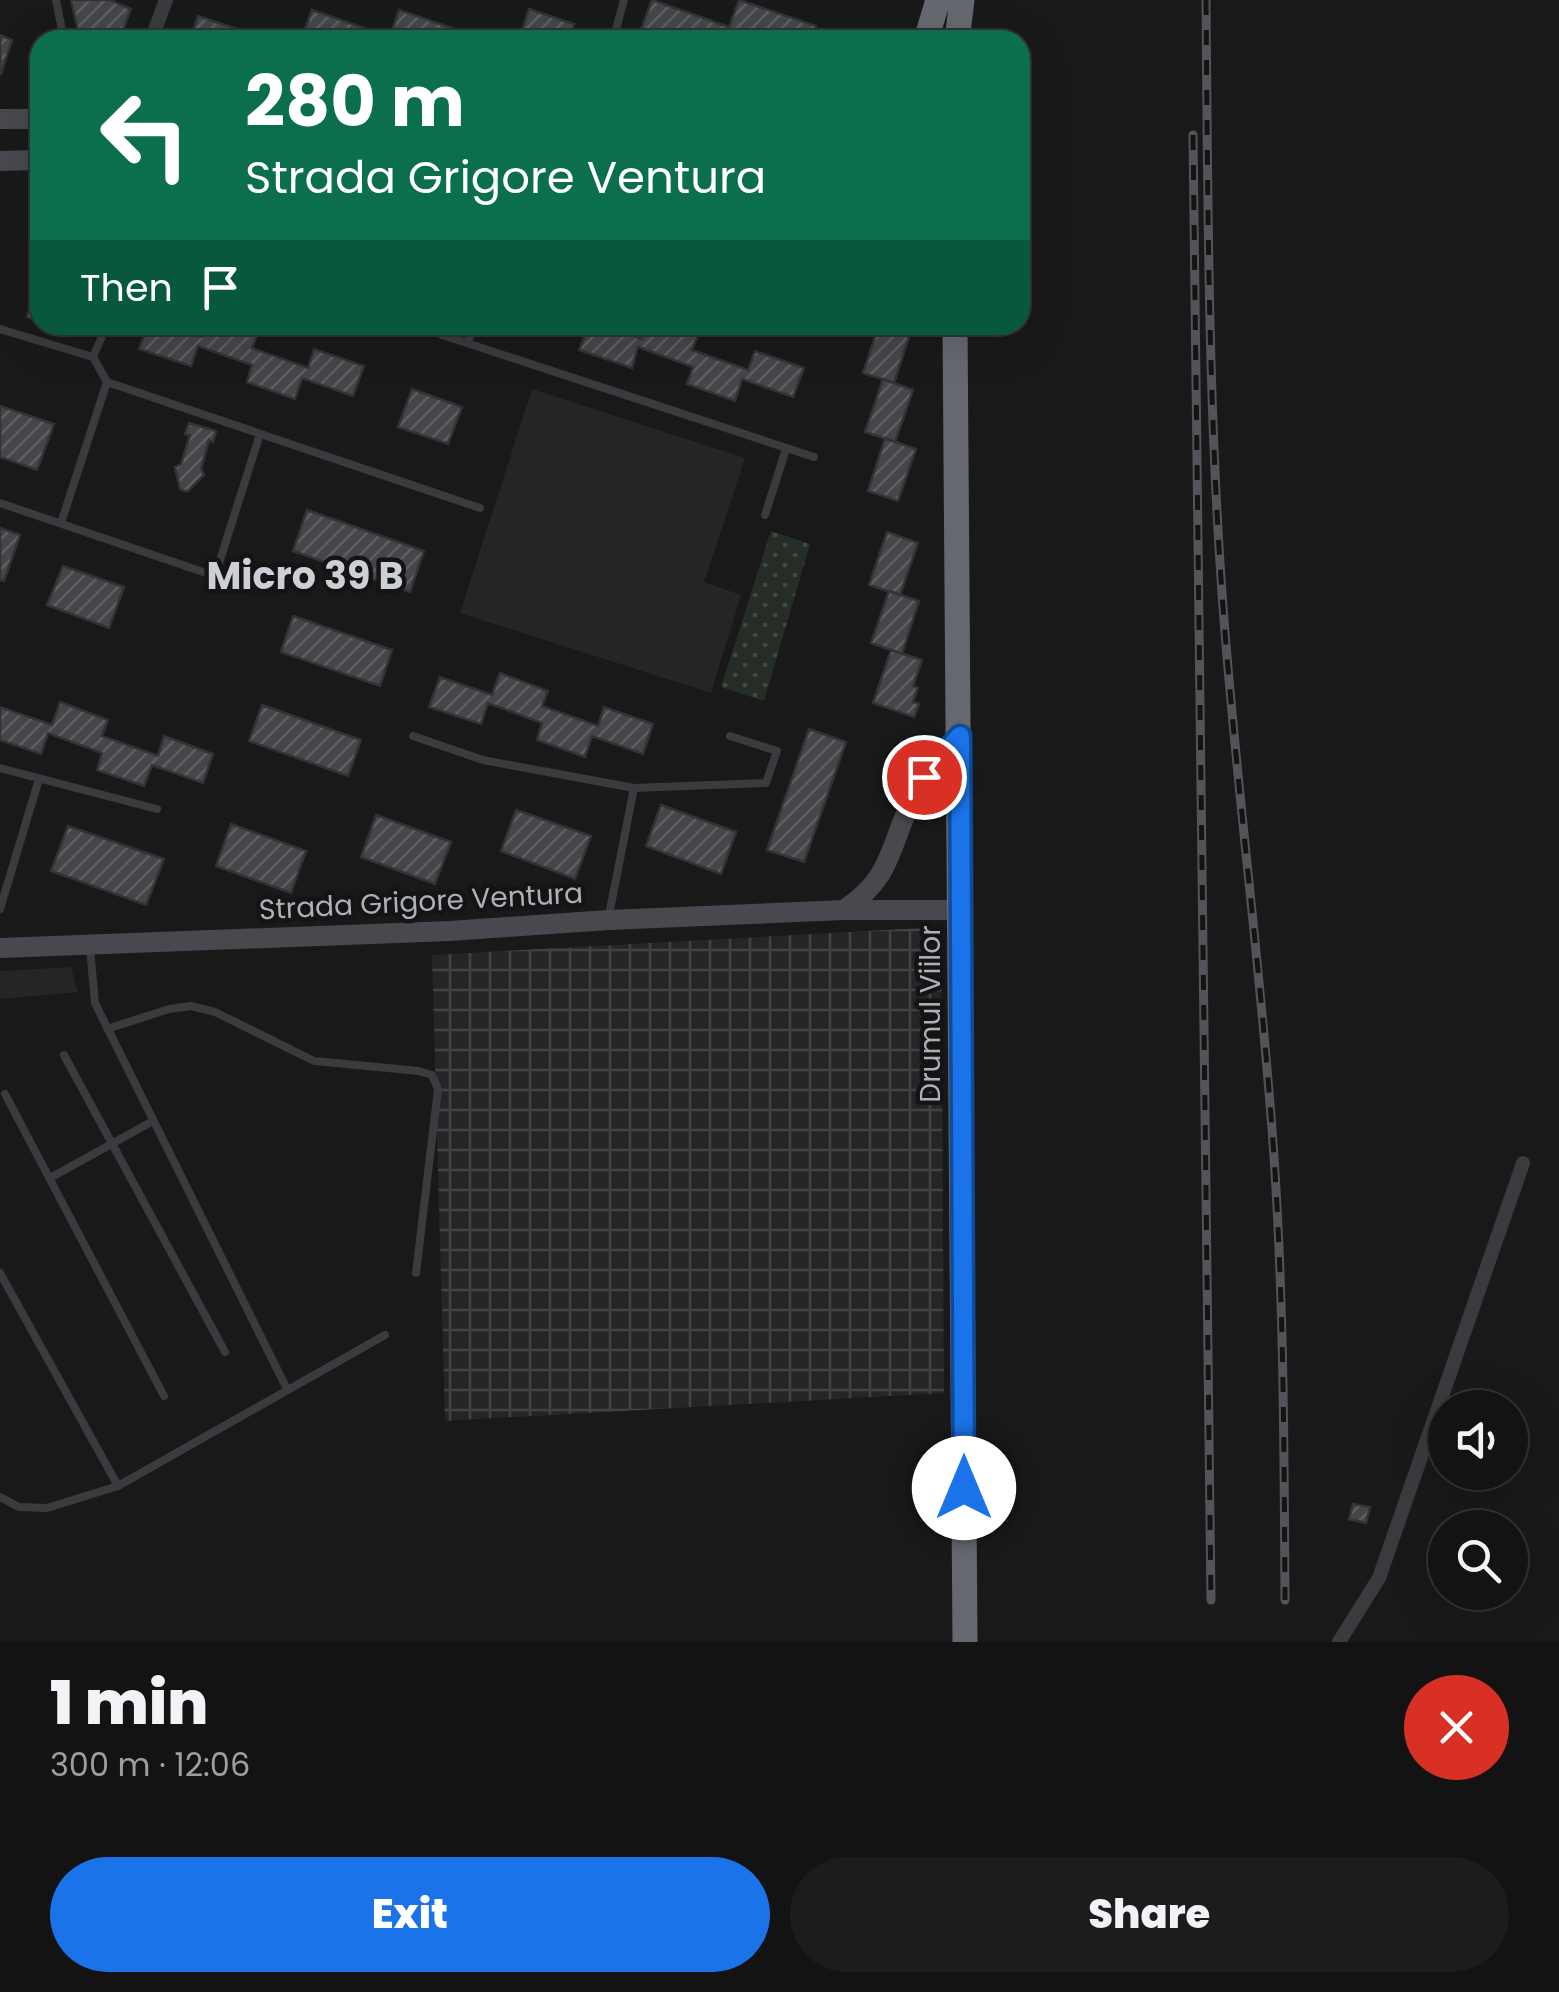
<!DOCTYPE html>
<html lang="en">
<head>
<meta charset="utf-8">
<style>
  body { margin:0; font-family:Poppins,sans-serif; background:#1c1c1d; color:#f1f3f6; height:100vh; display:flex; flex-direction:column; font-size:38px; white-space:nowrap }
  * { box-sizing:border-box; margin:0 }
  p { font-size:32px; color:#9d9ea0 }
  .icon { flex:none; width:55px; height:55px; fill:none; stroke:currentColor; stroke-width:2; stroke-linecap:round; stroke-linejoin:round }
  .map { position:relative; height:1642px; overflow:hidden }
  .panel { display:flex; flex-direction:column; background:#131314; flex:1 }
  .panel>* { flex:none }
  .guide { position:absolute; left:30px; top:30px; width:1000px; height:305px; border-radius:30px; box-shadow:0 10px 40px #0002,0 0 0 2px #323234; background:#0b6e4f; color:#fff; overflow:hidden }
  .controls { position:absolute; left:1428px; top:1390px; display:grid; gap:20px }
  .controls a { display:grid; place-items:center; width:100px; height:100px; border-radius:50%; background:#131314; box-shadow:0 10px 40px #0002,0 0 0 2px #323234; font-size:50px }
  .pin { position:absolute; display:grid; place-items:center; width:85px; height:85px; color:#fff; margin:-42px; border:5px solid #fff; border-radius:50%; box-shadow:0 2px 10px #0007 }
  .me { position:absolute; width:110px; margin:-55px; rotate:0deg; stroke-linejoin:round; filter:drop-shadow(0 0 8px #0008) }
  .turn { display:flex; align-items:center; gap:35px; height:210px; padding:0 50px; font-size:45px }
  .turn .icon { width:130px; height:130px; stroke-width:2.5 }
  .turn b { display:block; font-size:70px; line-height:85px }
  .then { display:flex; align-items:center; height:95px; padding:0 50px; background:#0003; gap:20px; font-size:38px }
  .round { display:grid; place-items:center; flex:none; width:105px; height:105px; border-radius:52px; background:#1c1c1d }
  .headline { display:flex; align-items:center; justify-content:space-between; height:170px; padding:0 50px }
  h1 { font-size:60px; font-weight:800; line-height:75px }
  .action { display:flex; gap:20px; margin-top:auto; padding:20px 50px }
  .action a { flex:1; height:115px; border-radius:60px; background:#1a73e8; color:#fff; font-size:40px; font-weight:800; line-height:115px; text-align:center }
  .action a+a { background:#1c1c1d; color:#f1f3f6 }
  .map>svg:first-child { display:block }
</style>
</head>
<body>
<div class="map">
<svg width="1559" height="1642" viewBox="0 0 1559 1642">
  <defs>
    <pattern id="industrial-grid" width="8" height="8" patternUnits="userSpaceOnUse" patternTransform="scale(2.5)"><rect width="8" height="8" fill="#252527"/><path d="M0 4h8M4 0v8" fill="none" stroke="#424244"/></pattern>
    <pattern id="park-dots" width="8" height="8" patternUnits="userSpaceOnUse" patternTransform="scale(2.5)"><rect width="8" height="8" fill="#252d26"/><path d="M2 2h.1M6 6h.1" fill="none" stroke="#424943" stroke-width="1.8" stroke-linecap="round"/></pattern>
    <pattern id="building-hatch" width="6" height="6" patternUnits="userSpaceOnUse" patternTransform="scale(2.5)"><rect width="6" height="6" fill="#46464a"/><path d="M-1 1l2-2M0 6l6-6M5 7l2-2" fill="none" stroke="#5e5e62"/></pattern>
  </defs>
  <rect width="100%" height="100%" fill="#19191a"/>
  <path fill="#252527" d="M 532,389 L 745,458 L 704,582 L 741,595 L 711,693 L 460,613 Z
    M 71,967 L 78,992 L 0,999 L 0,971 Z"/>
  <path fill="url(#industrial-grid)" d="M 941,927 L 944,1393 L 445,1421 L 432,955 Z"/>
  <path fill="url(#park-dots)" d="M 771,531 L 810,544 L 764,701 L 721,687 Z"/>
  <path fill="url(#building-hatch)" stroke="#333336" stroke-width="2.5" d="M 71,0 L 110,0 L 131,9 L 119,40 L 107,40 L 78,30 Z
    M 652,0 L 729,27 L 739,0 L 816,26 L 812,40 L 637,40 Z
    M 529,9 L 574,24 L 569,40 L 519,40 Z
    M 312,10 L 390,37 L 399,10 L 476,36 L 475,40 L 301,40 Z
    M 198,16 L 243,31 L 240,40 L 190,40 Z
    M 0,35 L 12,40 L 1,74 L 0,74 Z
    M 40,276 L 40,321 L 27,317 Z
    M 148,325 L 166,325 L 202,337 L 207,325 L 237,325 L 258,333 L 252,348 L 308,368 L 314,349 L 364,366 L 353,396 L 302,378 L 295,399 L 247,382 L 252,365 L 198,346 L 191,366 L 139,349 Z
    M 589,325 L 602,325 L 642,339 L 647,325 L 673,325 L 698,335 L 692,350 L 748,370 L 755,351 L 804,368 L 793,397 L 742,379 L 735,401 L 687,384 L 693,367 L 638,347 L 632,368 L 579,350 Z
    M 879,325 L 894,325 L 911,331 L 894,383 L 863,373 Z
    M 883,379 L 913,390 L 895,442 L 865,432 Z
    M 412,389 L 462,407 L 448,444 L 398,427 Z
    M 0,406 L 54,424 L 37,470 L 0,457 Z
    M 189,423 L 216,431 L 213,442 L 209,440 L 201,469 L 204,475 L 188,491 L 184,491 L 180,489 L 175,467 L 181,464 L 190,435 L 185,434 Z
    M 885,438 L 916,449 L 898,501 L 868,491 Z
    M 307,510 L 424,551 L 410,592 L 293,551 Z
    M 0,528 L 20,535 L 4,581 L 0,580 Z
    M 887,532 L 918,543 L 900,595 L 869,585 Z
    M 63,566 L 124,587 L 109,628 L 47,605 Z
    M 889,591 L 919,601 L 902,654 L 871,643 Z
    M 293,616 L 392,650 L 380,686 L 281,652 Z
    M 891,650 L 922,660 L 913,686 L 918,688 L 913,702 L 919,704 L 914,717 L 873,703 Z
    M 500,673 L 548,691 L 542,706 L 598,726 L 604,707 L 653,724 L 643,754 L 592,736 L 585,757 L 537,740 L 542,723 L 488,703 L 481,724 L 429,707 L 440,677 L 492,695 Z
    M 60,702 L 108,720 L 102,736 L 158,756 L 164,736 L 213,754 L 203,783 L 152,765 L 144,786 L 97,770 L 102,753 L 48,733 L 41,754 L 0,740 L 0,707 L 52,725 Z
    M 262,705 L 361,740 L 348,776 L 249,741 Z
    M 809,729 L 846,742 L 804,862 L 767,850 Z
    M 661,805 L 736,832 L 721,874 L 646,846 Z
    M 516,810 L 591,836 L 575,879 L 501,851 Z
    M 376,815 L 451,842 L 435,884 L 361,857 Z
    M 231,824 L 306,851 L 291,893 L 216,866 Z
    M 68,826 L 164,859 L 146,905 L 51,871 Z
    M 1353,1504 L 1370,1507 L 1366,1523 L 1349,1519 Z"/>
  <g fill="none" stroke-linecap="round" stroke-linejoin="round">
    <path stroke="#3a3b3f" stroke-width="8" d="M 56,0 L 64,40
      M 613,40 L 624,0
      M 412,325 L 814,457
      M 0,329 L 93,357 L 107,325
      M 468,341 L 474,325
      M 93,357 L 107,382 L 480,508
      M 0,503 L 215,576 L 260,434
      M 765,515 L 786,449
      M 61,523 L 107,382
      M 413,736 L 483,760 L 634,788
      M 0,768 L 157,809
      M 0,909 L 39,779
      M 609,915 L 634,788 L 766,783 L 777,751 L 730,736
      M 90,948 L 95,1003 L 287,1389
      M 107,1029 L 169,1009 L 191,1006 L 215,1012 L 314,1061 L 419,1071 L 432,1075 L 438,1089 L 416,1273
      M 64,1055 L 225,1352
      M 5,1094 L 164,1396
      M 50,1178 L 153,1121
      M 0,1273 L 118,1486
      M 0,1497 L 19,1507 L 47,1508 L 118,1486 L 385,1335"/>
    <path stroke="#3a3b3f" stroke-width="14" d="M 151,40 L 166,0
      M 1339,1642 L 1379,1578 L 1523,1163"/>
    <path stroke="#48494f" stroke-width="20" d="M 0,119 L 40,119
      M 0,161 L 40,160
      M 845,909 C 894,876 889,845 913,798 C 925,774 942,756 960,736
      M 0,948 L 450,931 L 608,920 L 844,910 L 960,910"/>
    <path stroke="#666870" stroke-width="25" d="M 926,40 L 938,0
      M 957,40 L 962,0
      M 955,325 L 965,1642"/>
    <defs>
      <path id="rail" d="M 1206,0 C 1208,222 1208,446 1228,668 C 1242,831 1263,994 1274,1157 C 1284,1304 1284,1452 1285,1600
        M 1193,135 L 1211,1600"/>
    </defs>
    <use href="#rail" stroke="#53545a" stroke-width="9"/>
    <use href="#rail" stroke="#141415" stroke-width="5" stroke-dasharray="15" stroke-linecap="butt"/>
  </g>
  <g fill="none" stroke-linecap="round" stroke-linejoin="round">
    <defs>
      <path id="route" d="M 924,777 L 960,736 L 964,1488"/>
    </defs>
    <use href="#route" stroke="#114b97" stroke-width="25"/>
    <use href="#route" stroke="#1a73e8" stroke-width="18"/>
  </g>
  <g text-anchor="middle" stroke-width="9" stroke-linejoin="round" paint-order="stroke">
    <g font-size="28" fill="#acb0b9" stroke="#141415">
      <text transform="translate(421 901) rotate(-3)" y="10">Strada Grigore Ventura</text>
      <text transform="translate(930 1014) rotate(-90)" y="10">Drumul Viilor</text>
    </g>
    <g font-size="38" font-weight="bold" fill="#cdcfd6" stroke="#141415">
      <text x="305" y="589">Micro 39 B</text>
    </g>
  </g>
</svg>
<div class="controls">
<a><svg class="icon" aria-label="sound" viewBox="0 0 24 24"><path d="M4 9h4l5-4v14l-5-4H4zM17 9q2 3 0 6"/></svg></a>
<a><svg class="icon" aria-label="search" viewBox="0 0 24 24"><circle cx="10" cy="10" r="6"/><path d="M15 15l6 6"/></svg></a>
</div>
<div class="pin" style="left:924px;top:777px;background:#d93025"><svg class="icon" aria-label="arrive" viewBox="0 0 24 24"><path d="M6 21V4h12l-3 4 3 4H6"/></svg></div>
<svg class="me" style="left:964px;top:1488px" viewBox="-20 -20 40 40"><circle r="19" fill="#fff"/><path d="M0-13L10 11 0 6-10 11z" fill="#1a73e8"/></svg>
<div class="guide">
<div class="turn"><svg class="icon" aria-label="left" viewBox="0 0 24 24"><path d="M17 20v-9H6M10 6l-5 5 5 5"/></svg><div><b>280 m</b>Strada Grigore Ventura</div></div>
<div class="then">Then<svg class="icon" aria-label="arrive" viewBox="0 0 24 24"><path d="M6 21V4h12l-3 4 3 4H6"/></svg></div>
</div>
</div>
<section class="panel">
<div class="headline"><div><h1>1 min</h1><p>300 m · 12:06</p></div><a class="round" style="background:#d93025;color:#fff"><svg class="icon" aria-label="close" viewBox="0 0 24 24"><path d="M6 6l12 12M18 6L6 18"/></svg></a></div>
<div class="action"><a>Exit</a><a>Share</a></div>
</section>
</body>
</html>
